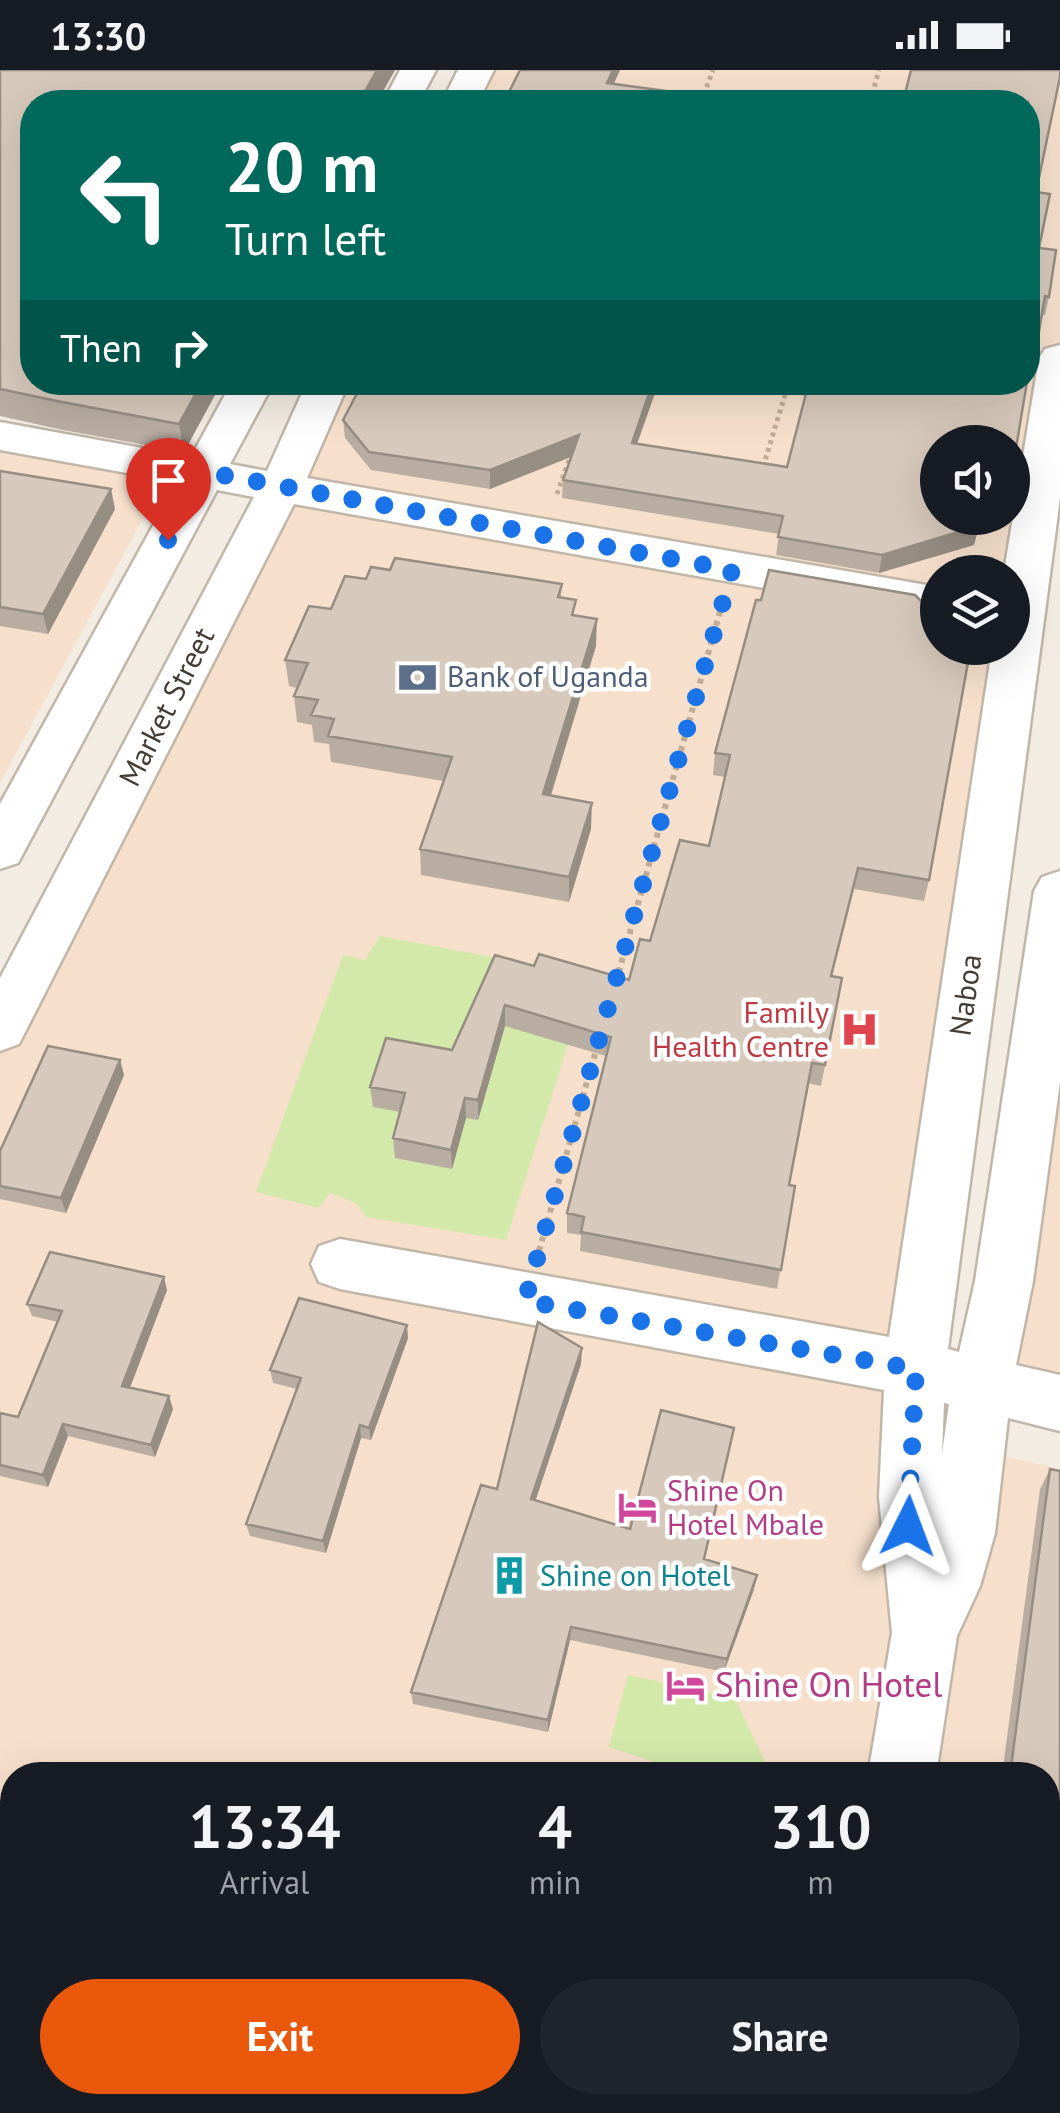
<!DOCTYPE html>
<html lang="en">
<head>
<meta charset="utf-8">
<style>
  body { margin:0; font-family:"PT Sans",sans-serif; background:#20242c; color:#f1f3f6; height:100vh; display:flex; flex-direction:column; font-size:38px; white-space:nowrap }
  * { box-sizing:border-box; margin:0 }
  p { font-size:32px; color:#9ea1a6 }
  .icon { flex:none; width:55px; height:55px; fill:none; stroke:currentColor; stroke-width:2; stroke-linecap:round; stroke-linejoin:round }
  .map { position:relative; flex:1; overflow:hidden }
  .drawer { position:absolute; left:0px; top:1692px; width:1060px; height:352px; display:flex; flex-direction:column; background:#171b24; border-radius:40px 40px 0 0; box-shadow:0 10px 40px #0002 }
  .drawer>* { flex:none }
  .hud { position:absolute; left:20px; top:20px; width:1020px; height:305px; border-radius:40px; box-shadow:0 10px 40px #0002; background:#00695c; color:#fff; overflow:hidden }
  .buttons { position:absolute; left:920px; top:355px; display:grid; gap:20px }
  .buttons a { display:grid; place-items:center; width:110px; height:110px; border-radius:50%; background:#171b24; box-shadow:0 10px 40px #0002; font-size:50px }
  .pin { position:absolute; display:grid; place-items:center; width:85px; height:85px; color:#fff; margin:-102px -42px; border-radius:50% 50% 50% 0; rotate:-45deg; box-shadow:0 0 10px #0007 }
  .pin .icon { rotate:45deg }
  .me { position:absolute; width:110px; margin:-55px; rotate:3deg; stroke-linejoin:round; filter:drop-shadow(0 0 8px #0008) }
  .turn { display:flex; align-items:center; gap:35px; height:210px; padding:0 40px; font-size:45px }
  .turn .icon { width:130px; height:130px; stroke-width:2.5 }
  .turn b { display:block; font-size:70px; line-height:85px }
  .then { display:flex; align-items:center; height:95px; padding:0 40px; background:#0003; gap:20px; font-size:38px }
  .eta { display:flex; justify-content:space-evenly; align-items:center; height:170px; text-align:center }
  .eta b { font-size:60px; font-weight:800; line-height:70px }
  .button { display:flex; gap:20px; margin-top:auto; padding:20px 40px }
  .button a { flex:1; height:115px; border-radius:60px; background:#ea580c; color:#fff; font-size:40px; font-weight:800; line-height:115px; text-align:center }
  .button a+a { background:#20242c; color:#f1f3f6 }
  .status { display:flex; justify-content:space-between; align-items:center; height:70px; padding:0 50px; background:#171b24; direction:ltr }
  .status svg { height:28px; fill:currentColor }
  .map>svg:first-child { display:block }
</style>
</head>
<body>
<div class="status"><b>13:30</b><svg viewBox="0 0 49 12"><path d="M0 12V9h3v3zM5 12V6h3v6zM10 12V3h3v9zM15 12V0h3v12zM26 1h20v11H26zM47 4h2v5h-2z"/></svg></div>
<div class="map">
<svg width="1060" height="2043" viewBox="0 0 1060 2043">
  <rect width="100%" height="100%" fill="#f2ece3"/>
  <path fill="#f6e0cc" fill-rule="evenodd" d="M 490,0 L 1060,0 L 1060,288 L 912,1438 L 870,1705 L 12,1705 L 12,2032 L 821,2033 L 819,2043 L 0,2043 L 0,954 L 333,313 L 1028,312 L 1028,32 L 473,32 ZM 938,372 L 1012,372 L 1012,448 L 938,448 ZM 938,502 L 1012,502 L 1012,578 L 938,578 Z
    M 0,374 L 165,408 L 0,713 Z
    M 1060,842 L 1060,1304 L 991,1284 Z
    M 979,1380 L 1060,1399 L 1060,2043 L 877,2043 L 878,2033 L 1048,2032 L 1048,1705 L 929,1705 Z"/>
  <path fill="#d2e9a9" d="M 380,866 L 590,905 L 506,1170 L 366,1147 L 356,1133 L 330,1123 L 318,1138 L 256,1122 L 343,885 L 365,890 Z
    M 628,1605 L 735,1628 L 771,1705 L 693,1705 L 609,1677 Z"/>
  <g fill="none" stroke-linecap="round" stroke-linejoin="round">
    <defs>
      <path id="street" d="M 400,0 L 436,0 L 419,32 L 383,32 Z
        M 458,0 L 494,0 L 478,32 L 442,32 Z
        M 1060,275 L 1060,428 L 948,1279 L 959,1282 L 975,1211 L 1034,821 L 1042,807 L 1060,801 L 1060,1012 L 1033,1211 L 1016,1295 L 1060,1305 L 1060,1361 L 1008,1348 L 995,1463 L 980,1516 L 957,1566 L 936,1705 L 868,1705 L 892,1563 L 879,1427 L 884,1320 L 340,1219 L 319,1212 L 311,1194 L 319,1176 L 340,1169 L 889,1267 L 992,578 L 1012,578 L 1012,502 L 1004,502 L 1039,288 L 1045,279 ZM 944,1333 L 949,1334 L 942,1384 Z
        M 232,312 L 274,312 L 230,394 L 267,401 L 307,312 L 349,312 L 307,408 L 938,517 L 938,549 L 294,434 L 19,974 L 0,981 L 0,908 L 254,427 L 217,420 L 18,793 L 0,799 L 0,734 L 177,412 L 0,380 L 0,352 L 191,387 Z
        M 811,2032 L 885,2032 L 884,2043 L 810,2043 Z"/>
    </defs>
    <use href="#street" stroke="#c1b6a8" stroke-width="5"/>
    <path stroke="#c0ad96" stroke-width="5" stroke-dasharray="4 4" stroke-linecap="butt" d="M 701,32 L 713,0
      M 870,32 L 879,0
      M 763,397 L 789,312
      M 557,424 L 573,379"/>
    <path stroke="#c0ad96" stroke-width="6" stroke-dasharray="5 5" stroke-linecap="butt" d="M 616,912 L 722,534
      M 539,1181 L 597,977"/>
    <use href="#street" fill="#fff" fill-rule="evenodd"/>
  </g>
  <path fill="#b9ada1" d="M 0,0 L 395,0 L 377,32 L 32,32 L 32,312 L 222,312 L 184,382 L 63,360 L 0,346 Z
    M 1036,122 L 1039,178 L 1049,227 L 1045,245 L 1042,245 L 1031,304 L 1028,303 Z
    M 716,312 L 1027,312 L 1012,372 L 938,448 L 981,448 L 974,475 L 879,503 L 776,485 L 779,464 L 562,428 L 563,410 L 571,387 L 490,419 L 371,400 L 345,368 L 343,350 L 637,373 L 787,397 L 806,326 Z
    M 0,401 L 115,439 L 48,564 L 0,556 Z
    M 390,500 L 562,514 L 561,528 L 576,546 L 596,576 L 551,726 L 591,759 L 569,832 L 421,805 L 420,779 L 443,711 L 331,692 L 329,674 L 314,672 L 312,655 L 297,652 L 294,626 L 297,618 L 289,616 L 285,590 L 331,539 L 366,509 Z
    M 756,530 L 929,810 L 924,831 L 854,819 L 832,906 L 842,908 L 821,1016 L 808,1013 L 789,1115 L 795,1116 L 777,1219 L 580,1181 L 581,1165 L 567,1163 L 567,1143 L 606,986 L 505,956 L 478,1050 L 466,1048 L 452,1099 L 395,1088 L 393,1068 L 400,1042 L 373,1037 L 370,1017 L 452,980 L 534,896 L 629,910 L 650,871 L 709,776 L 725,707 L 713,705 L 715,683 Z
    M 120,990 L 124,1005 L 66,1143 L 0,1129 L 0,1081 Z
    M 167,1220 L 130,1318 L 173,1339 L 155,1387 L 68,1366 L 48,1417 L 0,1406 L 0,1343 L 18,1347 L 58,1252 L 32,1246 L 27,1234 Z
    M 408,1268 L 371,1370 L 361,1368 L 326,1483 L 250,1466 L 246,1454 L 297,1319 L 273,1313 L 270,1300 Z
    M 581,1294 L 535,1431 L 704,1489 L 754,1519 L 724,1602 L 570,1570 L 548,1662 L 413,1634 L 411,1622 L 497,1419 Z
    M 1050,1399 L 1060,1401 L 1060,1818 L 1048,1815 L 1048,1705 L 1002,1705 L 1040,1419 Z"/>
  <path fill="#968d83" d="M 377,0 L 395,0 L 377,32 L 359,32 Z
    M 613,0 L 620,0 L 606,31 L 607,13 Z
    M 202,312 L 222,312 L 184,382 L 179,354 Z
    M 653,312 L 659,312 L 631,391 L 632,373 Z
    M 579,365 L 578,384 L 490,419 L 490,400 Z
    M 111,419 L 115,439 L 48,564 L 43,544 Z
    M 981,448 L 974,475 L 879,503 L 882,485 Z
    M 597,549 L 596,576 L 543,750 L 543,724 Z
    M 592,733 L 591,759 L 569,832 L 569,807 Z
    M 505,935 L 505,956 L 478,1050 L 478,1030 Z
    M 120,990 L 124,1005 L 66,1143 L 61,1128 Z
    M 465,1028 L 466,1048 L 452,1099 L 451,1080 Z
    M 164,1207 L 167,1220 L 126,1328 L 122,1316 Z
    M 407,1255 L 408,1268 L 371,1370 L 369,1358 Z
    M 582,1278 L 581,1294 L 531,1444 L 531,1429 Z
    M 169,1326 L 173,1339 L 155,1387 L 151,1375 Z
    M 63,1354 L 68,1366 L 48,1417 L 43,1405 Z
    M 360,1355 L 361,1368 L 326,1483 L 323,1471 Z
    M 757,1505 L 754,1519 L 724,1602 L 727,1589 Z
    M 571,1557 L 570,1570 L 548,1662 L 548,1650 Z"/>
  <path fill="#d7c9bb" stroke="#968d83" stroke-width="2.5" d="M 0,0 L 377,0 L 359,32 L 32,32 L 32,312 L 202,312 L 179,354 L 57,331 L 0,319 Z
    M 520,0 L 613,0 L 607,13 L 681,23 L 677,32 L 504,32 Z
    M 911,0 L 1060,0 L 1060,7 L 1036,122 L 1050,124 L 1039,178 L 1056,180 L 1049,227 L 1045,226 L 1035,285 L 1031,284 L 1028,308 L 1028,32 L 903,32 Z
    M 363,312 L 653,312 L 632,373 L 787,397 L 809,312 L 1027,312 L 1012,402 L 1012,372 L 938,372 L 938,448 L 980,448 L 978,456 L 882,485 L 778,467 L 783,446 L 563,410 L 579,365 L 490,400 L 369,382 L 343,350 Z
    M 0,401 L 111,419 L 43,544 L 0,537 Z
    M 395,488 L 562,514 L 558,527 L 576,530 L 572,545 L 597,549 L 543,724 L 592,733 L 569,807 L 420,779 L 452,687 L 328,666 L 334,649 L 311,645 L 318,630 L 294,626 L 308,593 L 285,590 L 309,536 L 331,539 L 345,506 L 366,509 L 371,497 L 390,500 Z
    M 769,500 L 915,525 L 938,548 L 938,578 L 966,578 L 970,581 L 929,810 L 858,798 L 831,906 L 842,908 L 825,995 L 812,993 L 789,1115 L 795,1116 L 781,1200 L 581,1162 L 584,1147 L 567,1143 L 611,967 L 505,935 L 478,1030 L 465,1028 L 451,1080 L 393,1068 L 405,1023 L 370,1017 L 386,968 L 452,980 L 495,885 L 534,896 L 539,884 L 629,910 L 640,869 L 650,871 L 680,770 L 709,776 L 730,685 L 715,683 L 756,530 L 761,530 Z
    M 48,976 L 120,990 L 61,1128 L 0,1116 L 0,1081 Z
    M 50,1182 L 164,1207 L 122,1316 L 169,1326 L 151,1375 L 63,1354 L 43,1405 L 0,1395 L 0,1343 L 18,1347 L 62,1241 L 27,1234 Z
    M 299,1228 L 407,1255 L 369,1358 L 360,1355 L 323,1471 L 246,1454 L 301,1308 L 270,1300 Z
    M 538,1252 L 582,1278 L 531,1429 L 630,1459 L 661,1340 L 734,1358 L 704,1489 L 757,1505 L 727,1589 L 571,1557 L 548,1650 L 411,1622 L 481,1415 L 497,1419 Z
    M 1050,1399 L 1060,1401 L 1060,1801 L 1048,1797 L 1048,1705 L 1010,1705 Z
    M 457,2032 L 730,2032 L 728,2043 L 456,2043 L 454,2042 Z"/>
  <g fill="none" stroke-linecap="round" stroke-linejoin="round">
    <path stroke="#1a73e8" stroke-width="18" stroke-dasharray="0 32.4" d="M 168,470 L 206,402 L 732,500 L 525,1231 L 916,1299 L 908,1456"/>
  </g>
  <defs>
    <symbol id="bank-bare" viewBox="-9 -9 18 18"><path d="M-6-4H6V4H-6ZM0-2.3a2.3 2.3 0 1 0 0 4.6a2.3 2.3 0 1 0 0-4.6Z" fill="#5c6f8a" stroke="#fff" stroke-width="2.5" paint-order="stroke"/></symbol>
    <symbol id="hospital-bare" viewBox="-9 -9 18 18"><path d="M-5-5h3v3.5h4V-5h3V5h-3V1.5h-4V5h-3Z" fill="#e0444e" stroke="#fff" stroke-width="2.5" paint-order="stroke"/></symbol>
    <symbol id="hotel-bare" viewBox="-9 -9 18 18"><path d="M-6-4.5h1.5V1H6V5H4.5V3h-9V5H-6ZM-4 0a1.8 1.8 0 1 1 3.6 0ZM.5 0V-2.5h3Q6-2.5 6 0Z" fill="#d1479c" stroke="#fff" stroke-width="2.5" paint-order="stroke"/></symbol>
    <symbol id="building-bare" viewBox="-9 -9 18 18"><path d="M-4-6H4V6H1V3H-1V6H-4ZM-2.5-4.3h1.7v1.8h-1.7ZM.8-4.3h1.7v1.8H.8ZM-2.5-1h1.7V.8h-1.7ZM.8-1h1.7V.8H.8Z" fill="#0f9aa8" stroke="#fff" stroke-width="2.5" paint-order="stroke"/></symbol>
  </defs>
  <g fill-rule="evenodd">
    <use href="#bank-bare" x="390" y="580" width="55" height="55"/>
    <use href="#hospital-bare" x="832" y="932" width="55" height="55"/>
    <use href="#hotel-bare" x="610" y="1410" width="55" height="55"/>
    <use href="#building-bare" x="482" y="1478" width="55" height="55"/>
    <use href="#hotel-bare" x="658" y="1588" width="55" height="55"/>
  </g>
  <g text-anchor="middle" stroke-width="9" stroke-linejoin="round" paint-order="stroke">
    <g font-size="30" fill="#4e5e75" stroke="#fff" text-anchor="start">
      <text x="447" y="617">Bank of Uganda</text>
    </g>
    <g font-size="30" fill="#443c33" stroke="#fff">
      <text transform="translate(167 637) rotate(-63)" y="10">Market Street</text>
      <text transform="translate(966 925) rotate(-82)" y="10">Naboa</text>
    </g>
    <g font-size="30" fill="#be3a42" stroke="#fff" text-anchor="end">
      <text x="829" y="953">Family<tspan x="829" dy="34">Health Centre</tspan></text>
    </g>
    <g font-size="30" fill="#b23c85" stroke="#fff" text-anchor="start">
      <text x="667" y="1431">Shine On<tspan x="667" dy="34">Hotel Mbale</tspan></text>
    </g>
    <g font-size="30" fill="#0d838f" stroke="#fff" text-anchor="start">
      <text x="540" y="1516">Shine on Hotel</text>
    </g>
    <g font-size="35" fill="#b23c85" stroke="#fff" text-anchor="start">
      <text x="715" y="1627">Shine On Hotel</text>
    </g>
  </g>
</svg>
<div class="buttons">
<a><svg class="icon" aria-label="sound" viewBox="0 0 24 24"><path d="M4 9h4l5-4v14l-5-4H4zM17 9q2 3 0 6"/></svg></a>
<a><svg class="icon" aria-label="layers" viewBox="0 0 24 24"><path d="M12 4l9 5-9 5-9-5zM3 14l9 5 9-5"/></svg></a>
</div>
<div class="pin" style="left:168px;top:470px;background:#d93025"><svg class="icon" aria-label="arrive" viewBox="0 0 24 24"><path d="M6 21V4h12l-3 4 3 4H6"/></svg></div>
<svg class="me" style="left:908px;top:1456px" viewBox="-20 -20 40 40"><path d="M0-17L14 15 0 8-14 15z" fill="#1a73e8" stroke="#fff" stroke-width="4"/></svg>
<div class="hud">
<div class="turn"><svg class="icon" aria-label="left" viewBox="0 0 24 24"><path d="M17 20v-9H6M10 6l-5 5 5 5"/></svg><div><b>20 m</b>Turn left</div></div>
<div class="then">Then<svg class="icon" aria-label="right" viewBox="0 0 24 24"><path d="M7 20v-9h11M14 6l5 5-5 5"/></svg></div>
</div>
<section class="drawer">
<div class="eta">
<div><b>13:34</b><p>Arrival</p></div>
<div><b>4</b><p>min</p></div>
<div><b>310</b><p>m</p></div>
</div>
<div class="button"><a>Exit</a><a>Share</a></div>
</section>
</div>
</body>
</html>
